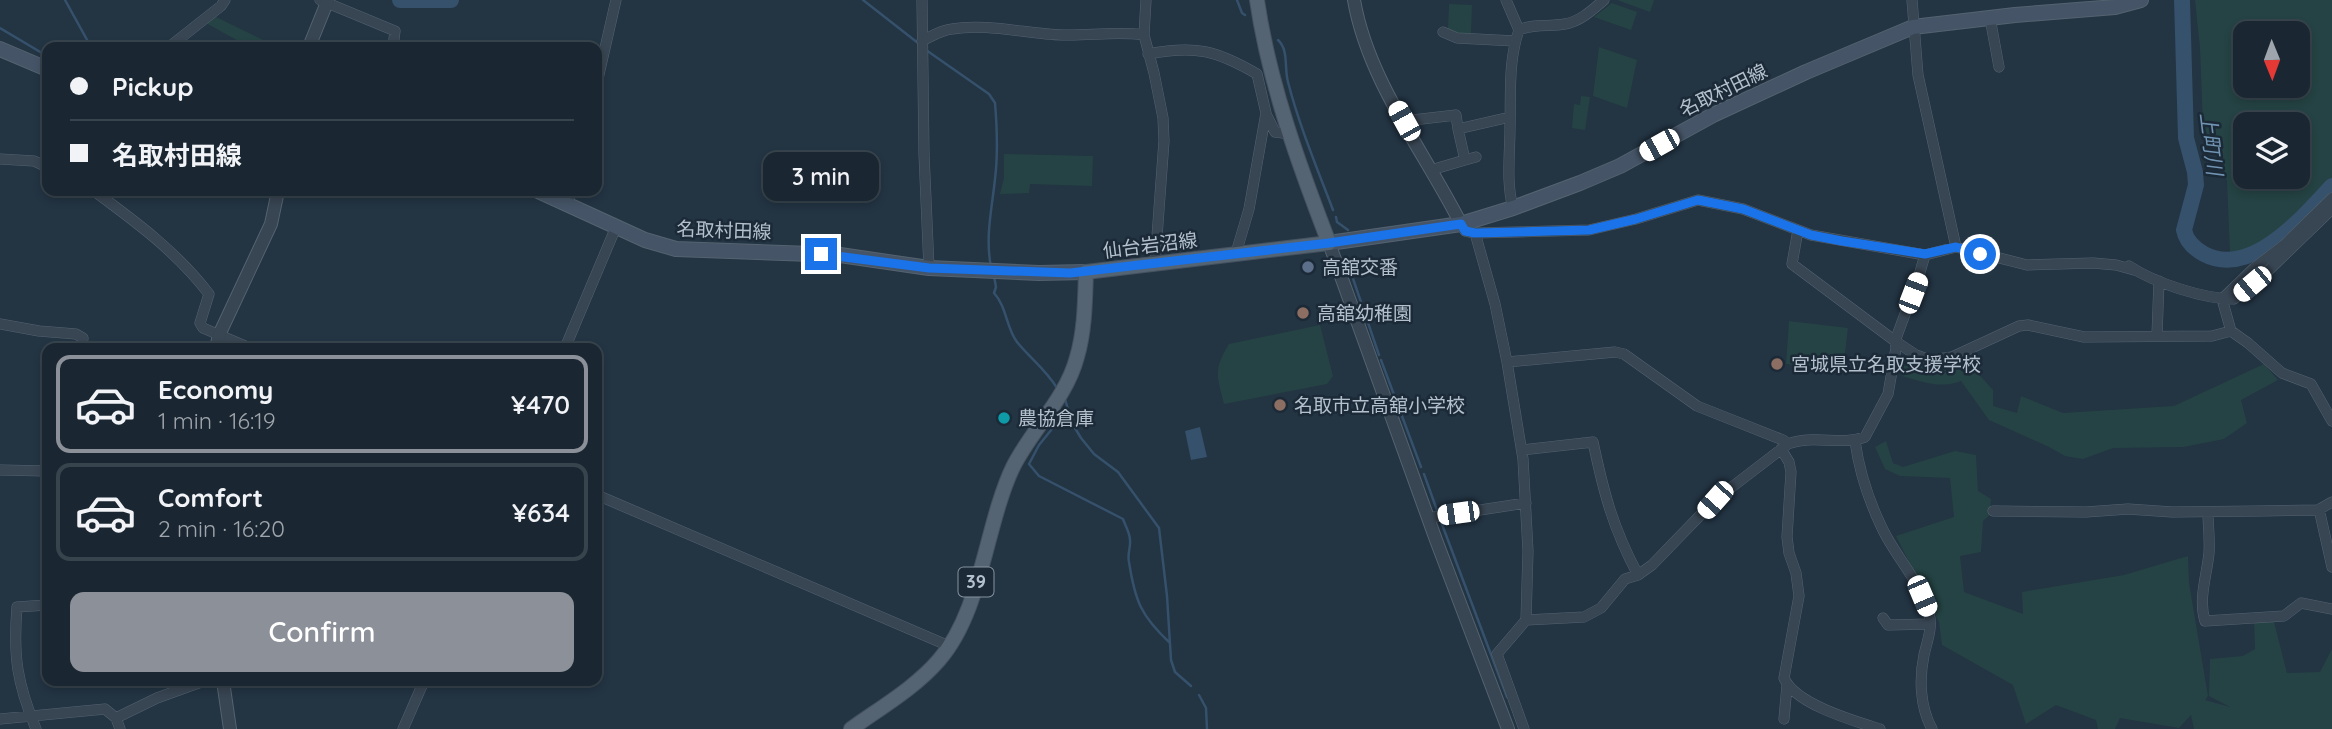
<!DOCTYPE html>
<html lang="en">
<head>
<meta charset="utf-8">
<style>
	body { margin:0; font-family:Quicksand,"Noto Sans JP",sans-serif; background:#232f3a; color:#f1f3f6; height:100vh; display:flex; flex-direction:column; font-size:26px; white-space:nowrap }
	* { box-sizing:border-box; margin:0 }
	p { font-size:23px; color:#9fa5ac }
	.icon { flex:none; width:38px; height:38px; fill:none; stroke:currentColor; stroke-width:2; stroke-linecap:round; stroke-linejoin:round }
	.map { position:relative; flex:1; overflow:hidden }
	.side { position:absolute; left:42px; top:343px; width:560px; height:343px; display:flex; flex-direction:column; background:#1a2732; border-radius:14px; box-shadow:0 4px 10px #0003,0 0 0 2px #38444d }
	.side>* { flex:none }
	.guide { position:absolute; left:42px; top:42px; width:560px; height:154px; border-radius:14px; box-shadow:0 4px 10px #0003,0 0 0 2px #38444d; display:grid; align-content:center; height:154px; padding:0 28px; background:#1a2732 }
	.needle { width:46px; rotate:179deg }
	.controls { position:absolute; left:2233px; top:21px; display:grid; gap:14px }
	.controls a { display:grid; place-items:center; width:77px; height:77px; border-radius:14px; background:#1a2732; box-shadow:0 4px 10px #0003,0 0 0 2px #38444d; font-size:35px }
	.end { position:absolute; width:32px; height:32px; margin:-16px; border:9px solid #1a73e8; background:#fff; box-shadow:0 0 0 4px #fff }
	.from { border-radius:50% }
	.bubble { position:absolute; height:49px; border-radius:14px; background:#1a2732; box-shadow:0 4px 10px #0003,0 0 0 2px #38444d; font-size:23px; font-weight:600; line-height:49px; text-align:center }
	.car { position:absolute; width:21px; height:42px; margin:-21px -10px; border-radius:9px; box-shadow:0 0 5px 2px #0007; background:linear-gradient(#fff 24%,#345 0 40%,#fff 0 76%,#345 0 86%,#fff 0) }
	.guide b { display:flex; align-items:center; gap:24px; height:66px; font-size:26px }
	.guide b+b { border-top:2px solid #38444d }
	.guide i { width:18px; height:18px; background:#f1f3f6 }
	ul { padding:12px 0 0; list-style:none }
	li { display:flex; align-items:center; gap:21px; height:98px; margin:0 14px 10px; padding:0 14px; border:4px solid #38444d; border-radius:14px }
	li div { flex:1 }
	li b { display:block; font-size:26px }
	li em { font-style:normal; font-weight:600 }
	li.selected { border-color:#8c9099 }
	li>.icon { width:63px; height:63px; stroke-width:1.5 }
	.cta { display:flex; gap:14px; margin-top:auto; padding:14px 28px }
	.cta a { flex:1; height:80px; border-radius:14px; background:#8c9099; color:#fff; font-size:28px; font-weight:600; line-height:80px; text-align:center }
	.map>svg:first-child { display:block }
</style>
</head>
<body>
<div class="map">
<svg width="2332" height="729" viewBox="0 0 2332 729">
	<rect width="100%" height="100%" fill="#233443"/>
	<path fill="#254344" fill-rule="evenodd" d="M 1617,0 L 1654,0 L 1650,12 Z
		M 2195,0 L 2332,0 L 2332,186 C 2306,207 2264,253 2230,253 L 2227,181 L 2217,149 L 2203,127 L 2200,48 ZM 2245,33 L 2298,33 L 2298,86 L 2245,86 ZM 2245,124 L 2298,124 L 2298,177 L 2245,177 Z
		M 1612,3 L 1637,12 L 1631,30 L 1594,17 Z
		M 1449,4 L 1472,5 L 1471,33 L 1461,34 L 1448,29 Z
		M 214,16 L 265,41 L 264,47 L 249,47 L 206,23 Z
		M 1599,47 L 1637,60 L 1627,108 L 1593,96 Z
		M 1581,96 L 1590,97 L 1585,130 L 1572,128 L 1574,104 L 1580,105 Z
		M 1004,154 L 1093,156 L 1092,186 L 1030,184 L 1029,193 L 1000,194 L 1004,178 Z
		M 1789,321 L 1848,328 L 1843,369 L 1786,364 Z
		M 1320,325 L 1333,376 L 1327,384 L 1224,404 C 1217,376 1213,370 1229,344 Z
		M 1905,356 C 1928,370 1939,368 1963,357 L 1993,390 L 1993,406 L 2017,413 L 2021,396 L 2063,413 L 2174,406 L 2264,364 L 2278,380 L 2241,400 L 2247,423 L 2224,439 L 2183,447 L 2113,448 L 2083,459 L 2065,456 L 2049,447 L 1989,420 L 1961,381 C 1940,389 1923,382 1902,376 Z
		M 1886,441 L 1893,463 L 1903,467 L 1955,451 L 1976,455 L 1978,491 L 1991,499 L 1990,515 L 1983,521 L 1981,552 L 1960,556 L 1964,592 L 2023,614 L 2022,592 L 2124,575 L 2188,556 L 2189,583 L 2208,696 L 2205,700 L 2230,707 L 2209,696 L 2210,659 L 2243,656 L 2255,649 L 2254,621 L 2273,618 L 2287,673 L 2320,672 L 2332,649 L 2332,729 L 2194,729 L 2191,715 L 2179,728 L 2120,718 L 2115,729 L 2098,729 L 2096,720 L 2056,705 L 2026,724 L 2013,685 L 1942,645 L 1939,622 L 1896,536 L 1954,517 L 1950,478 L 1900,476 L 1885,469 L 1875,447 Z"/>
	<path fill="#35516b" d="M 1200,427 L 1207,457 L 1191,460 L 1185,431 Z"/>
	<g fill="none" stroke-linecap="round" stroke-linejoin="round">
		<path stroke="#35516b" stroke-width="2.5" d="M 65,0 L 91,47
			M 863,0 L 918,43
			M 1237,0 L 1242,13 L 1245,15
			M 0,28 L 47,56
			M 1278,40 C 1289,50 1284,68 1288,82 C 1299,125 1317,168 1333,210
			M 926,50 L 989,94 L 995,103 C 997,127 998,155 995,179 C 992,208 985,237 991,267
			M 1336,217 L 1337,222 L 1348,230
			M 1346,258 L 1379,355
			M 994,276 L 996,287 L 994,293 C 1007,307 1006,328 1017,342 C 1030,358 1046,370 1057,388
			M 1381,360 L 1421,467
			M 1065,399 L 1072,423 L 1081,438 L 1094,454 L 1118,472 L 1159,528 L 1167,596 L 1171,660 L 1175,672 L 1191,686
			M 1060,407 L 1056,424 L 1039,445 L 1029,464 L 1039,476 L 1123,519 C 1125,525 1130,533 1130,540 C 1131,547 1127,554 1129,562 C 1135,601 1141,616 1170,643
			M 1424,474 L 1438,513
			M 1440,519 L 1507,697
			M 1199,695 L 1206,708 L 1207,729"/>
		<path stroke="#35516b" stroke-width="16" d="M 400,0 L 451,0
			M 2182,0 L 2186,138 L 2195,172 L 2196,185 L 2184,230 C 2186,241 2195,249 2204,254 C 2251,279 2304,216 2332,186"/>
		<g stroke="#556370" stroke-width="11">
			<path id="minor" d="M 320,0 L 395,31 L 393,47
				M 922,0 L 924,154 L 929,268
				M 1146,0 L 1144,35 L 1154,73 L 1163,118 L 1164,141 L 1155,264
				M 1506,0 L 1519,30 C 1508,61 1511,94 1510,127 C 1510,154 1506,182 1513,208
				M 1912,0 L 1918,75 L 1956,247
				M 1990,18 L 1999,67
				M 1519,30 C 1534,23 1549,27 1565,24 C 1581,21 1592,10 1604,0
				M 1443,32 L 1457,38 L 1515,41
				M 922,41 C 932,36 941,30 952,29 C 986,23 1028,34 1062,35 C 1089,36 1116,31 1144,35
				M 169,47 L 221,6 L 225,0
				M 1148,54 C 1195,45 1216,50 1257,74 L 1266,113 L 1249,209 L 1236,253
				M 597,83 L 616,0
				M 1266,114 L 1275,132 L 1291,134
				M 1404,121 L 1456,115 L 1458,129
				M 0,159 L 34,161 L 47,167
				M 1465,160 L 1476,157
				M 1431,170 L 1465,160 L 1458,129 L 1510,117
				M 94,191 C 136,222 177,252 209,294 L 200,323 L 203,328 L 250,348
				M 566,204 L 572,191
				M 1461,224 L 1465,231 L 1475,233 L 1589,230 L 1636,219 L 1698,200 L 1743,209 L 1811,235 L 1925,255 L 1956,247 L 2027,265 L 2093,263 L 2116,265 L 2134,270
				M 1798,230 L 1792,264 L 1895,341 L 1916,355 L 1930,360 L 1952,357 L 2019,326 L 2028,325 L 2084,337 L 2212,336 L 2231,331
				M 1475,233 L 1495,304 L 1507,362 L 1615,352 L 1624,354 L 1697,406 L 1783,440 L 1788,444 L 1715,500 L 1652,565 L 1638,575 L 1625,579 L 1601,608 L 1584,617 L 1526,620 L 1497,654 L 1524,729
				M 2129,266 C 2155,283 2203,299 2234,299 L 2270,269 L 2332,209
				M 2222,299 L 2231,331 L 2248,343 L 2282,373 L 2311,384 L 2332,421
				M 2222,299 L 2254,268 L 2284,245 L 2332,198
				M 0,324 L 39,331 L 76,334 L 83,338 L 82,348
				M 2157,335 L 2159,281
				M 565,348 L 616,227
				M 1507,362 L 1523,459 L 1528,551 L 1526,620
				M 1855,441 C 1859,470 1869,501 1882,528 C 1895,556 1922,584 1929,613 C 1933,628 1927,641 1924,655 C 1919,679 1920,707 1932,729
				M 1788,444 C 1813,434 1841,446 1865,437 L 1888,394 L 1896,348 L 1895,341 L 1918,279 L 1925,255
				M 1781,449 L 1789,462 L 1791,472 L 1787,537 L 1789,553 L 1796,573 L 1799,596 L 1784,678 C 1795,704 1854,721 1880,729
				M 1522,450 L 1593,442 C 1604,494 1613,528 1638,575
				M 0,470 L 47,471
				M 597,495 L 949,646
				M 2319,509 L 2332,567
				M 1993,511 L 2086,512 L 2128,509 L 2172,512 L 2259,511 L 2318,510 L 2332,502
				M 2208,512 C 2208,525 2210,539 2209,553 C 2207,575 2198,599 2205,621 L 2284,616 L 2301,603 L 2332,609
				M 1428,518 L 1526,503
				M 1883,618 L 1888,625 L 1930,624
				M 116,718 L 157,698 L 204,681
				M 0,719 L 105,709 L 116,718 L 120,729
				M 1784,719 L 1787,685
				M 36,729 C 17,683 13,656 17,607 L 47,605
				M 403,729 L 424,681"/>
		</g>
		<g stroke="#556370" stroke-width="14">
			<path id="tertiary" d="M 1354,0 C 1368,81 1424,151 1461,224
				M 309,47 L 328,0
				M 1329,243 L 1436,540 L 1508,729
				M 216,348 L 219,335 L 271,224 L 278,191
				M 223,681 L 230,729"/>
		</g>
		<g stroke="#556370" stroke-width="16">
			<path id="secondary" d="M 0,49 L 47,69
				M 538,191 L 645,240 L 676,249 L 840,255 L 929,268 L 1039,273 L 1086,272
				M 1329,243 L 1461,224 L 1513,208 L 1580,183 L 1620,166 L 1713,115 L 1806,72 L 1913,27 L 2015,15 L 2115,7 L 2141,0"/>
		</g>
		<g stroke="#44515f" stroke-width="16">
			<path id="primary" d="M 851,729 C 880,708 915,688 939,660 C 982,611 985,526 1013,467 C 1032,429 1066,399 1077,357 C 1085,330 1085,300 1086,272 L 1329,243 C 1299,165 1269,83 1257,0"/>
		</g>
		<use href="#minor" stroke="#384552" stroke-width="10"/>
		<use href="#tertiary" stroke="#384552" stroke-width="12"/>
		<use href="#secondary" stroke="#455466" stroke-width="14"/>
		<use href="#primary" stroke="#556472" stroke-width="14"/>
	</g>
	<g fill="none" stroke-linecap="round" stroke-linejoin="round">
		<path stroke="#1a73e8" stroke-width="9" d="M 821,254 L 929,268 L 1070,273 L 1329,243 L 1461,224 L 1465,231 L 1475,233 L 1589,230 L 1636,219 L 1698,200 L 1743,209 L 1811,235 L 1842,241 L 1925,254 L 1956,247 L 1980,254"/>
	</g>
	<circle fill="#5c6f8a" stroke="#1c2a38" stroke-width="2.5" cx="1308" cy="267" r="7"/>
	<g fill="#8d6e63" stroke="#1c2a38" stroke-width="2.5">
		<circle cx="1303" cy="313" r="7"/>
		<circle cx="1777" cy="364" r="7"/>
		<circle cx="1280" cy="405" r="7"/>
	</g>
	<circle fill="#0f9aa8" stroke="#1c2a38" stroke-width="2.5" cx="1004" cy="418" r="7"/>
	<g text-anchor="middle" stroke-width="5" stroke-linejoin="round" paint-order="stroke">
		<rect fill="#1c2a38" stroke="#8693a0" stroke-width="2" x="958.5" y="567.5" width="35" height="29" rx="5"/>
		<g font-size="18" font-weight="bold" fill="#b4c0cd">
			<text x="976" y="588">39</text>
		</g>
		<g font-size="19" fill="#b4c0cd" stroke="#1c2a38">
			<text transform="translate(1723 90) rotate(-26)" y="7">名取村田線</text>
			<text transform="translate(724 230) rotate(2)" y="7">名取村田線</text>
			<text transform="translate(1150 245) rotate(-7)" y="7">仙台岩沼線</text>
		</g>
		<g font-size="19" fill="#b4c0cd" stroke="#1c2a38" text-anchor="start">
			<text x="1322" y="274">高舘交番</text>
			<text x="1317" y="320">高舘幼稚園</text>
			<text x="1791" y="371">宮城県立名取支援学校</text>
			<text x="1294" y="412">名取市立高舘小学校</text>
			<text x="1018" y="425">農協倉庫</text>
		</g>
		<g font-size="21" font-style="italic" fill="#7194b3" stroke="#1c2a38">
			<text transform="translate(2211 144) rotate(83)" y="7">上町川</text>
		</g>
	</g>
</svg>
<div class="controls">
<a><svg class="needle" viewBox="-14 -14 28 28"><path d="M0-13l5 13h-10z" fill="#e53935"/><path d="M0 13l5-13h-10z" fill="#9fa5ac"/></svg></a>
<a><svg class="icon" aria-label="layers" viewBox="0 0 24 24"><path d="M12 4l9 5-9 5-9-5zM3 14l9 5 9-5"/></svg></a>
</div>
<i class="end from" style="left:1980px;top:254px"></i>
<i class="end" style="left:821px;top:254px"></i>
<div class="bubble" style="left:763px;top:152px;width:116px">3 min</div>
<i class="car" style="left:1404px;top:121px;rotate:331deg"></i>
<i class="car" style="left:1659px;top:145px;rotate:241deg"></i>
<i class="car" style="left:2252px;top:284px;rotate:230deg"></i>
<i class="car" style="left:1913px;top:293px;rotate:21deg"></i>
<i class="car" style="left:1715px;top:500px;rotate:222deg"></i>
<i class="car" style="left:1458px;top:513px;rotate:262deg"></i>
<i class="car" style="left:1922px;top:596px;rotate:157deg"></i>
<div class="guide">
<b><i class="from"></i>Pickup</b>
<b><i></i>名取村田線</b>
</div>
<section class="side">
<ul>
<li class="selected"><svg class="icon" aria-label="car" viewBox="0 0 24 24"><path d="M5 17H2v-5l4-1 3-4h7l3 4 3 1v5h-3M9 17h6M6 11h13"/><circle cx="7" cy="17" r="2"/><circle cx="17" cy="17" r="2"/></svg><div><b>Economy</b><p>1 min · 16:19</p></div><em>¥470</em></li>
<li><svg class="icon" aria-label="car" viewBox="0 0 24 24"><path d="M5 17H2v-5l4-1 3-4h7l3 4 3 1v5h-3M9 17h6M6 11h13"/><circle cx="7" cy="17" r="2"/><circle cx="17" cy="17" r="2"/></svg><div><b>Comfort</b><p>2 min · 16:20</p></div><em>¥634</em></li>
</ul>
<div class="cta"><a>Confirm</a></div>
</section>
</div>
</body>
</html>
